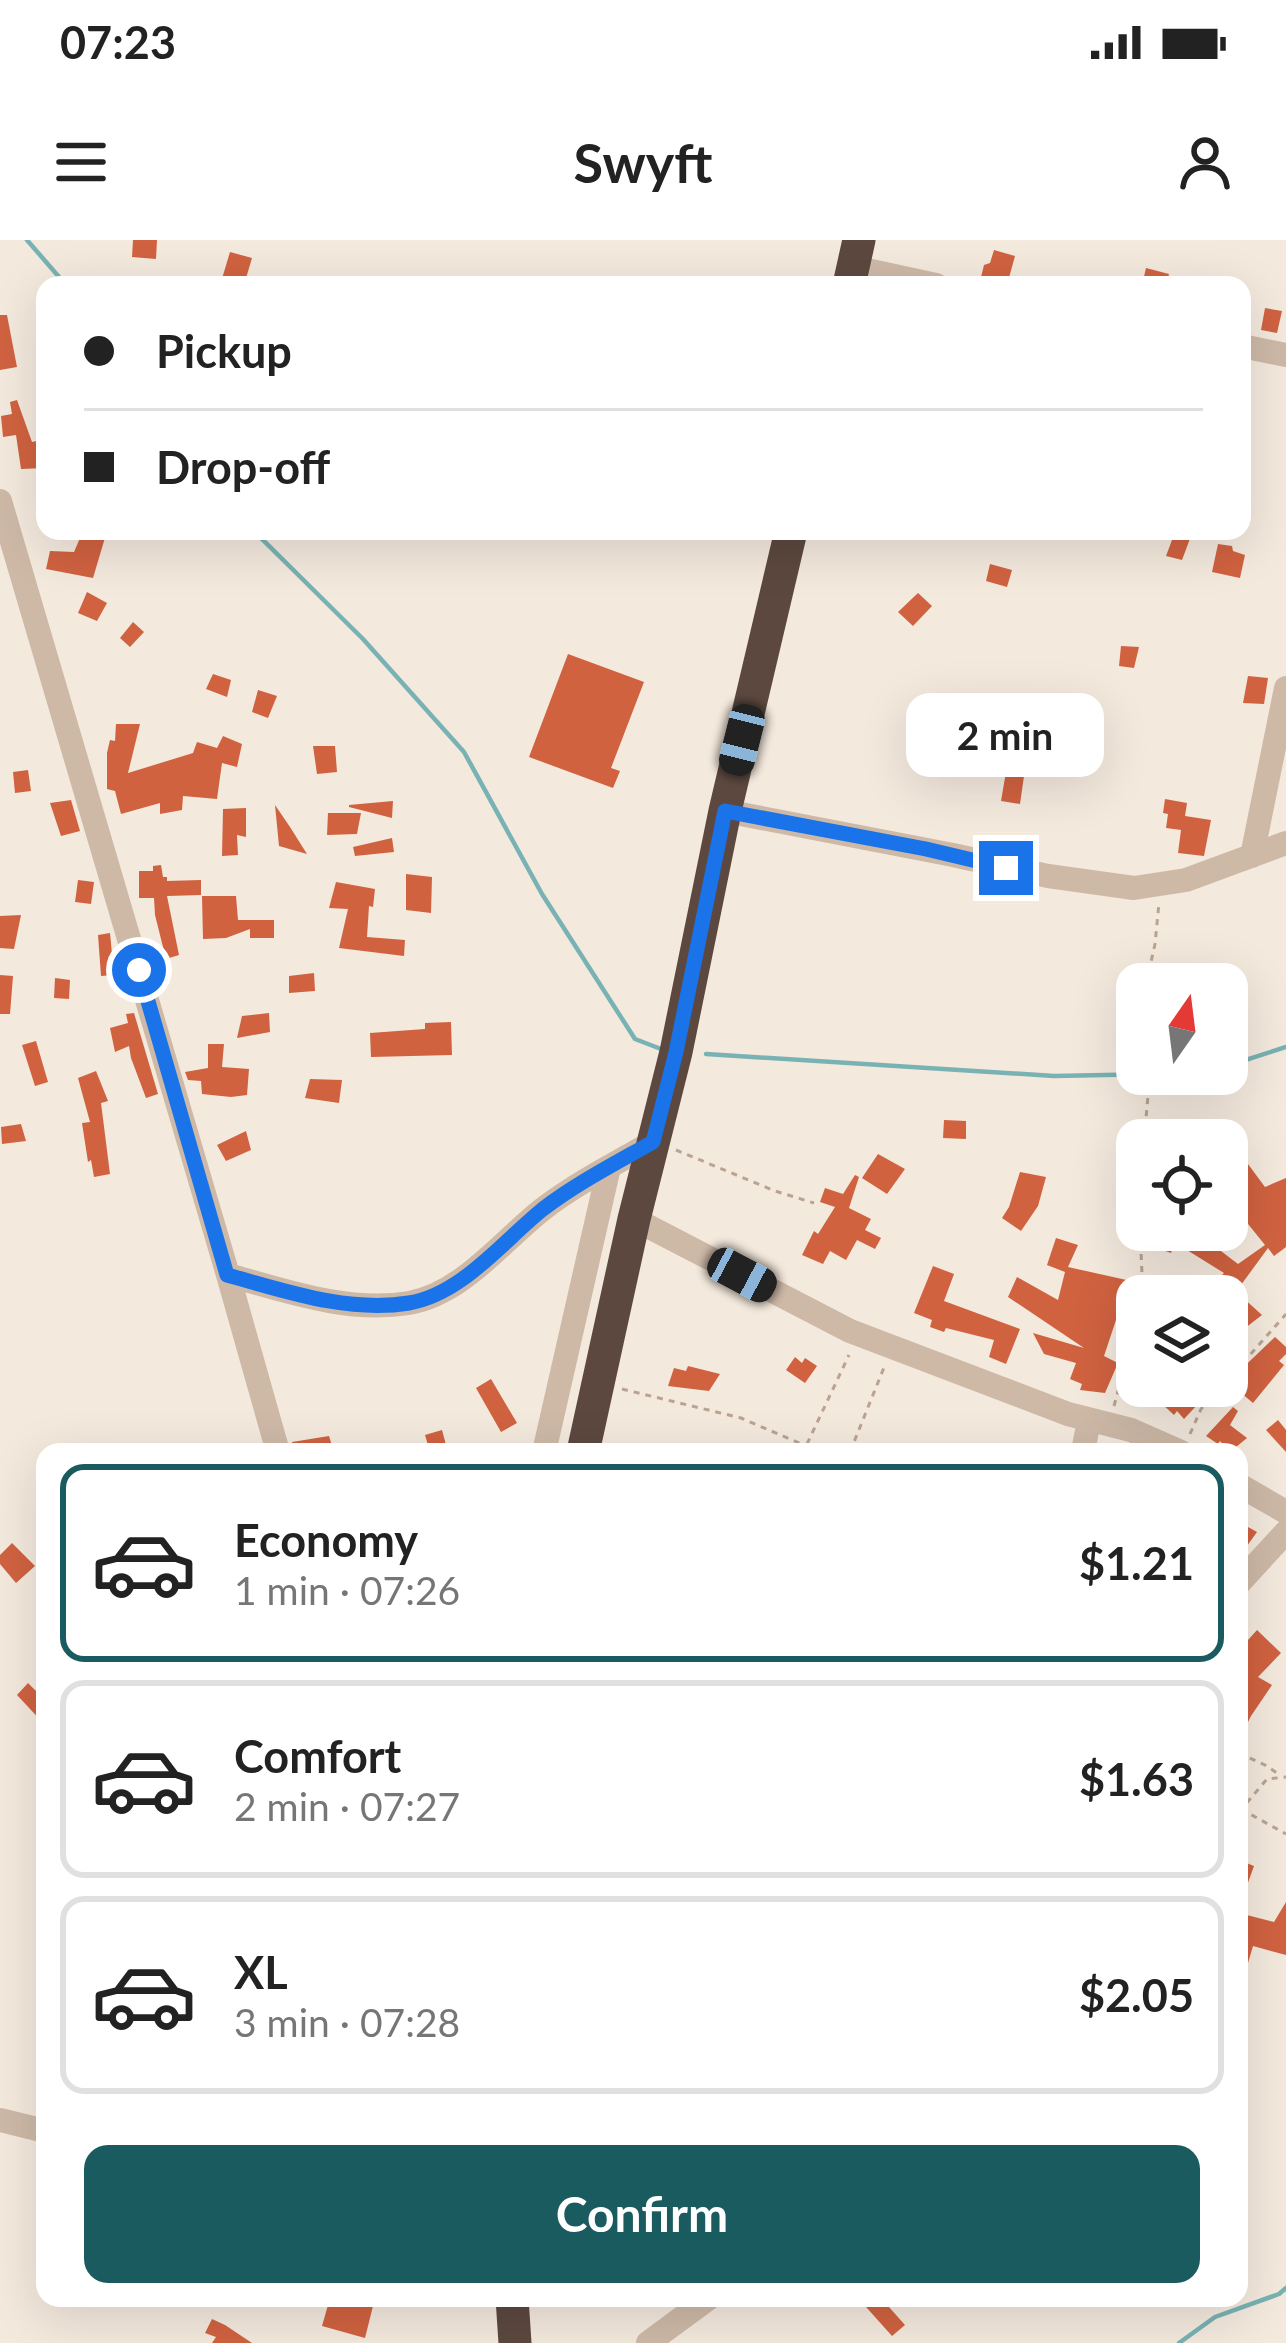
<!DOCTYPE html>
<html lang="en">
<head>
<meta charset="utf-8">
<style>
	body { margin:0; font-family:Lato,sans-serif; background:#f6f6f6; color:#222; height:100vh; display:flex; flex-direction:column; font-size:45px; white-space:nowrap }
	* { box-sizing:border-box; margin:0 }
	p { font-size:39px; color:#767676 }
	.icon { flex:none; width:66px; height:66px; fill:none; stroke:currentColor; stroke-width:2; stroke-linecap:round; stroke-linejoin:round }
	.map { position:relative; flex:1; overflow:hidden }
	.details { position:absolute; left:36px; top:1203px; width:1212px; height:864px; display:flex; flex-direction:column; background:#fff; border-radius:24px; box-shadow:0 12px 48px #0002 }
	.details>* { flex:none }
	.hud { position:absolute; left:36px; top:36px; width:1215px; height:264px; border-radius:24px; box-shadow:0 12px 48px #0002; display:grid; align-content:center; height:264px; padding:0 48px; background:#fff }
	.needle { width:78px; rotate:14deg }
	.tools { position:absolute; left:1116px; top:723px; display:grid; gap:24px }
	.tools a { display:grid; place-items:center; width:132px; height:132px; border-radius:24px; background:#fff; box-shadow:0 12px 48px #0002; font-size:60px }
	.end { position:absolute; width:54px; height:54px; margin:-27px; border:15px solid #1a73e8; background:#fff; box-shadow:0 0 0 6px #fff }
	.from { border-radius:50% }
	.bubble { position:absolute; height:84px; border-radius:24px; background:#fff; box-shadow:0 12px 48px #0002; font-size:39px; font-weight:700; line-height:84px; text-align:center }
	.car { position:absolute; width:36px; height:72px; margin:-36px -18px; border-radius:15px; box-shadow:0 0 9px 3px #0007; background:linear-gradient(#222 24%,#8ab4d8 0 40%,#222 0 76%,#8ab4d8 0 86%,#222 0) }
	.hud b { display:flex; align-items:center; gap:42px; height:114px; font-size:45px }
	.hud b+b { border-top:3px solid #e0e0e0 }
	.hud i { width:30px; height:30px; background:#222 }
	ul { padding:21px 0 0; list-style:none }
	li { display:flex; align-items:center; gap:36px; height:198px; margin:0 24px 18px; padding:0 24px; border:6px solid #e0e0e0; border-radius:24px }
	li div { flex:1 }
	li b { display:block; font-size:45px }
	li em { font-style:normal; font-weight:700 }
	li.selected { border-color:#1a5b5f }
	li>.icon { width:108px; height:108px; stroke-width:1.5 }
	.button { display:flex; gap:24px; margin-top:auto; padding:24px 48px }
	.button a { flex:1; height:138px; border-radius:24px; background:#1a5b5f; color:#fff; font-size:48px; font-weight:700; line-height:138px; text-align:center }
	.status { display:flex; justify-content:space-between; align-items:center; height:84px; padding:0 60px; background:#fff; direction:ltr }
	.status svg { height:33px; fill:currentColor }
	header { display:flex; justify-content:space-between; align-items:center; height:156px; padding:0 48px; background:#fff; font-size:54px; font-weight:700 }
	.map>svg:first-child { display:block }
</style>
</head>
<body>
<div class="status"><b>07:23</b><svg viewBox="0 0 49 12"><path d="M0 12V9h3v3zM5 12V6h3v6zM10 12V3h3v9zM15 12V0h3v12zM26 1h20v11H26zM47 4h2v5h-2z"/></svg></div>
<header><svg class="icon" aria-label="menu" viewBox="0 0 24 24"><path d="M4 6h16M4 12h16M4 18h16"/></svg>Swyft<svg class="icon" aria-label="person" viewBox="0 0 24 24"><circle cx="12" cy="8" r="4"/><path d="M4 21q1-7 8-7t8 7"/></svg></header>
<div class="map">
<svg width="1286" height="2103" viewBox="0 0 1286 2103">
	<rect width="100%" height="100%" fill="#f4e9dd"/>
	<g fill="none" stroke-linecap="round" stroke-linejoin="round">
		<path stroke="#79b2b4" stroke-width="4.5" d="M 27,0 L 66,45
			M 254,291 L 363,399 L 464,512 L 542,654 L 635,799 L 661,809
			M 706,814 L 1054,836 L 1157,834
			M 1227,826 L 1286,807
			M 1179,2103 L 1215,2077 L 1279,2054 L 1286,2048"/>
	</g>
	<path fill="#d06240" d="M 133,0 L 157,0 L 156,19 L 132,17 Z
		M 994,10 L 1015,16 L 1007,45 L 981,37 L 984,25 L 990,23 Z
		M 230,12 L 252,18 L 244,45 L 221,42 Z
		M 1146,28 L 1169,34 L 1166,45 L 1142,45 Z
		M 1265,68 L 1282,71 L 1277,93 L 1261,90 Z
		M 0,75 L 7,75 L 17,127 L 0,130 Z
		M 17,160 L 32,202 L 45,199 L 45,228 L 21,229 L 16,195 L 3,197 L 1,176 L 12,174 L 10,162 Z
		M 83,291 L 107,291 L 93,338 L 46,329 L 50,311 L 74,312 Z
		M 1175,292 L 1191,296 L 1182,320 L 1166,316 Z
		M 1218,304 L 1232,306 L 1233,311 L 1245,315 L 1240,338 L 1212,332 Z
		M 990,324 L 1012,330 L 1007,347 L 986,341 Z
		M 87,352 L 107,363 L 97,381 L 78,373 Z
		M 918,353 L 932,366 L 913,386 L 898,372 Z
		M 133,382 L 144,392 L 130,407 L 120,398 Z
		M 1121,406 L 1139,407 L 1134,428 L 1119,426 Z
		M 568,414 L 644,442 L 611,528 L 620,531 L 613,548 L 529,517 Z
		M 213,434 L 231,440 L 227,457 L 206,449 Z
		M 1248,436 L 1268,438 L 1264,464 L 1243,463 Z
		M 258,450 L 277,456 L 268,478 L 252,472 Z
		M 116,484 L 140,484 L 128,533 L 193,513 L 197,502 L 217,508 L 223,496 L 242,504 L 237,527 L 222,523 L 217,559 L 183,556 L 182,570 L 160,574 L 160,563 L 121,574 L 115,551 L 107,549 L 107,513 L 110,500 L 115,501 Z
		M 313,506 L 335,506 L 337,532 L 317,534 Z
		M 1007,526 L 1025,529 L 1020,564 L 1001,561 Z
		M 28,530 L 31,551 L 15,553 L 13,532 Z
		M 1165,559 L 1187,563 L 1185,576 L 1211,580 L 1204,616 L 1178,613 L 1181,590 L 1166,588 L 1168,574 L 1163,573 Z
		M 71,560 L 80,591 L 61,596 L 50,563 Z
		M 393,561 L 392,578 L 349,567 L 349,565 Z
		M 275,565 L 290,587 L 307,614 L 279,606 Z
		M 246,568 L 246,597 L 237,595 L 238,615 L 222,616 L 223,569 Z
		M 328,573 L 361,573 L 357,594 L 327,595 Z
		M 392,598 L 394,612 L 355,616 L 353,607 Z
		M 161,625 L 163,637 L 167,637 L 167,641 L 201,640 L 201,655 L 167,656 L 179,715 L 166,719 L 155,675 L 154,658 L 139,658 L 139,631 L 153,631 L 153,626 Z
		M 406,634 L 432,637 L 431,673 L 406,670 Z
		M 78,640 L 94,642 L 91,664 L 75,662 Z
		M 336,642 L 375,649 L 373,667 L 369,666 L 367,697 L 405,700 L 404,716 L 339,708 L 348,669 L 329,668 Z
		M 202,656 L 236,656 L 238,680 L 274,680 L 274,698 L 250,698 L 250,689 L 226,698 L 203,699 Z
		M 21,675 L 14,709 L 0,708 L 0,676 Z
		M 110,693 L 114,735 L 101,736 L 98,695 Z
		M 314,733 L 315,751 L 289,753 L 289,736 Z
		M 0,735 L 13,736 L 10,774 L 0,774 Z
		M 55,738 L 70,740 L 69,759 L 54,758 Z
		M 134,773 L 158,854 L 146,858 L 131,818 L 129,806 L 115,812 L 110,788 L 128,783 L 126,774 Z
		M 269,773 L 270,792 L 237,798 L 242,776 Z
		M 451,782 L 452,815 L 371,817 L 370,793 L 425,789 L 425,783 Z
		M 36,801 L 48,842 L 35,846 L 22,805 Z
		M 208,804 L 224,804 L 222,827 L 249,829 L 247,855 L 231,857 L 202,854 L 201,841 L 188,840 L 185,832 L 208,828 Z
		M 96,831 L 108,861 L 101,863 L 110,934 L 94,937 L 91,920 L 88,922 L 82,883 L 90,882 L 78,838 Z
		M 310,839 L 342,840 L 339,863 L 305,858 Z
		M 944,880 L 966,881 L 966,899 L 943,898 Z
		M 21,884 L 26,901 L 2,904 L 1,887 Z
		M 246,891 L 251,910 L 226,921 L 217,905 Z
		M 878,914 L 905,929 L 887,954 L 862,938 Z
		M 1245,920 L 1265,947 L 1286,938 L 1286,1007 L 1274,1016 L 1268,1008 L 1238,1049 L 1243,1054 L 1241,1056 L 1262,1075 L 1227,1102 L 1227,1056 L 1223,1056 L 1212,1046 L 1224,1033 L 1174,1002 L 1171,1013 L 1149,1005 L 1154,990 L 1207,990 L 1226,1000 L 1217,1008 L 1238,1024 L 1265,1005 L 1227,958 L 1227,933 Z
		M 1020,932 L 1046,937 L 1038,966 L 1021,991 L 1002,978 L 1009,967 Z
		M 855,935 L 859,937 L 849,968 L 871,979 L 865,990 L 881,998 L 875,1009 L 857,1000 L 846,1020 L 830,1011 L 823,1024 L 802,1015 L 814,991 L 818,994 L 835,967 L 820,962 L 825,948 L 843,954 Z
		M 1056,998 L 1078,1005 L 1068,1027 L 1131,1041 L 1126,1073 L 1119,1071 L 1104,1116 L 1118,1123 L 1105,1153 L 1080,1150 L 1082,1144 L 1070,1139 L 1076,1123 L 1044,1114 L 1033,1093 L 1084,1108 L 1008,1057 L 1017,1037 L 1058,1060 L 1065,1032 L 1047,1025 Z
		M 933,1026 L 954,1034 L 944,1061 L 1020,1089 L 1006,1124 L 989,1117 L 994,1100 L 946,1088 L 944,1092 L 930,1087 L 932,1080 L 914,1073 Z
		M 1275,1097 L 1286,1107 L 1286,1114 L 1279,1121 L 1284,1125 L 1253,1163 L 1228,1142 Z
		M 795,1117 L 802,1123 L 805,1118 L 817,1126 L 805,1143 L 786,1130 Z
		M 688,1126 L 720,1134 L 709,1151 L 668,1146 L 674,1128 L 686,1131 Z
		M 491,1139 L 517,1183 L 501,1192 L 476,1148 Z
		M 1175,1146 L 1202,1146 L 1193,1157 L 1199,1163 L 1184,1179 L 1177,1171 L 1174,1175 L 1161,1163 Z
		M 1233,1167 L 1238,1171 L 1230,1185 L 1247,1198 L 1230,1212 L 1220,1201 L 1218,1204 L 1206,1196 Z
		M 1278,1180 L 1286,1190 L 1286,1212 L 1266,1190 Z
		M 442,1190 L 448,1212 L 430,1212 L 425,1195 Z
		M 329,1196 L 334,1212 L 294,1212 L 292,1202 Z
		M 1239,1282 L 1257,1292 L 1239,1317 Z
		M 12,1303 L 35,1326 L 16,1343 L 0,1324 L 0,1315 Z
		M 1257,1390 L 1281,1413 L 1258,1437 L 1272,1445 L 1251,1476 L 1239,1500 L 1239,1410 Z
		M 28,1443 L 37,1452 L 45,1445 L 45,1485 L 17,1455 Z
		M 1239,1620 L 1254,1626 L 1241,1662 L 1239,1662 Z
		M 1286,1662 L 1286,1715 L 1253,1706 L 1243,1740 L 1239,1739 L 1239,1673 L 1274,1682 Z
		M 330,2058 L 343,2058 L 373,2066 L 365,2098 L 322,2086 Z
		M 858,2058 L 881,2058 L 905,2085 L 892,2096 Z
		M 212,2079 L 225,2085 L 252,2103 L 212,2103 L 216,2097 L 205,2093 Z"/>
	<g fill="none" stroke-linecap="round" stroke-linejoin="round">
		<path stroke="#baa391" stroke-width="3" stroke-dasharray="6 6" stroke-linecap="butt" d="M 1146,744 L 1155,704 L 1159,663
			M 1144,900 L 1150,834
			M 676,910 L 775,951 L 814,963
			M 1140,990 L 1143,1056
			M 1227,1141 L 1286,1074
			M 622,1149 L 741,1178 L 820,1212
			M 1114,1166 L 1127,1118 L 1125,1104 L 1137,1079
			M 1190,1194 L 1201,1169 L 1222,1146
			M 807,1204 L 849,1115
			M 850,1212 L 885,1125
			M 1239,1513 L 1265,1525 L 1280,1535
			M 1241,1569 L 1286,1594
			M 1239,1572 L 1267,1539 L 1286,1537"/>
		<path stroke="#ceb9a7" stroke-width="24" d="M 853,27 L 936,45
			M 1242,106 L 1286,115
			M 0,261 L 228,1035 C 286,1051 347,1073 409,1063 C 462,1054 502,1001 543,969 C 577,943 616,923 653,902
			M 725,571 L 953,615 L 1048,636 L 1134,648 L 1186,640 L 1286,603
			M 1252,616 L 1286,448
			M 634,979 L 850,1091 L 1068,1174 L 1131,1190 L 1181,1212
			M 228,1035 L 278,1212
			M 544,1212 L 609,927
			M 1083,1212 L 1089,1180
			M 1239,1245 L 1286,1272
			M 1239,1343 L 1286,1292
			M 0,1880 L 45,1891
			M 648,2103 L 709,2058"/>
		<path stroke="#5c483f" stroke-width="33" d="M 849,45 L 859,0
			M 583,1212 L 634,979 L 676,812 L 725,571 L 791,291
			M 512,2058 L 515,2103"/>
	</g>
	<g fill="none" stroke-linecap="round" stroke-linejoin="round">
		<path stroke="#1a73e8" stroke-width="15" d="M 139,730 L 227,1035 C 285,1051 348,1073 409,1063 C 462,1054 502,1002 543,969 C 577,943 616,923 653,902 L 676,812 L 725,571 L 926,609 L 1006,628"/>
	</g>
</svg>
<div class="tools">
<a><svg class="needle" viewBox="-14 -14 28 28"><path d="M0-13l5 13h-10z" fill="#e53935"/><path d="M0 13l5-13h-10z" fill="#767676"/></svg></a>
<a><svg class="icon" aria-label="locate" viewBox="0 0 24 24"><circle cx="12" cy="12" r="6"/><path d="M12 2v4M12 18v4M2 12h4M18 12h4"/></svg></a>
<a><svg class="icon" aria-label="layers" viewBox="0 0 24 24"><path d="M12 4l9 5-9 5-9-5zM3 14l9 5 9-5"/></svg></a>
</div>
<i class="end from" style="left:139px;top:730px"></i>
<i class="end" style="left:1006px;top:628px"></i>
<div class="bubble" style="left:906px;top:453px;width:198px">2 min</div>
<i class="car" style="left:742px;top:500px;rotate:194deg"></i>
<i class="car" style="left:742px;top:1035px;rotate:118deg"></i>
<div class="hud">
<b><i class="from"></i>Pickup</b>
<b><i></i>Drop-off</b>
</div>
<section class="details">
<ul>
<li class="selected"><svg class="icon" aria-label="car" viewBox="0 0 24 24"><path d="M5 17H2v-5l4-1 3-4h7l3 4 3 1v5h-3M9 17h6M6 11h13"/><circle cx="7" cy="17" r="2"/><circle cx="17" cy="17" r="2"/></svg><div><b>Economy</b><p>1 min · 07:26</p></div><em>$1.21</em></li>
<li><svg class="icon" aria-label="car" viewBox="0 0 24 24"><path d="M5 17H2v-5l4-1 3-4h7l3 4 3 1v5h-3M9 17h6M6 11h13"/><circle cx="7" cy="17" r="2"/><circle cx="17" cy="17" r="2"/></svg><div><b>Comfort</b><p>2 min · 07:27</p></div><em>$1.63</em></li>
<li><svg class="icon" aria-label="car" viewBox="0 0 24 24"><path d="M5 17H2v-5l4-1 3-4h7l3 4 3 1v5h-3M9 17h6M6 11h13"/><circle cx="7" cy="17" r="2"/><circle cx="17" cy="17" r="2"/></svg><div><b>XL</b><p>3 min · 07:28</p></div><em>$2.05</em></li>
</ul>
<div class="button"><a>Confirm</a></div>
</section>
</div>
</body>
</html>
